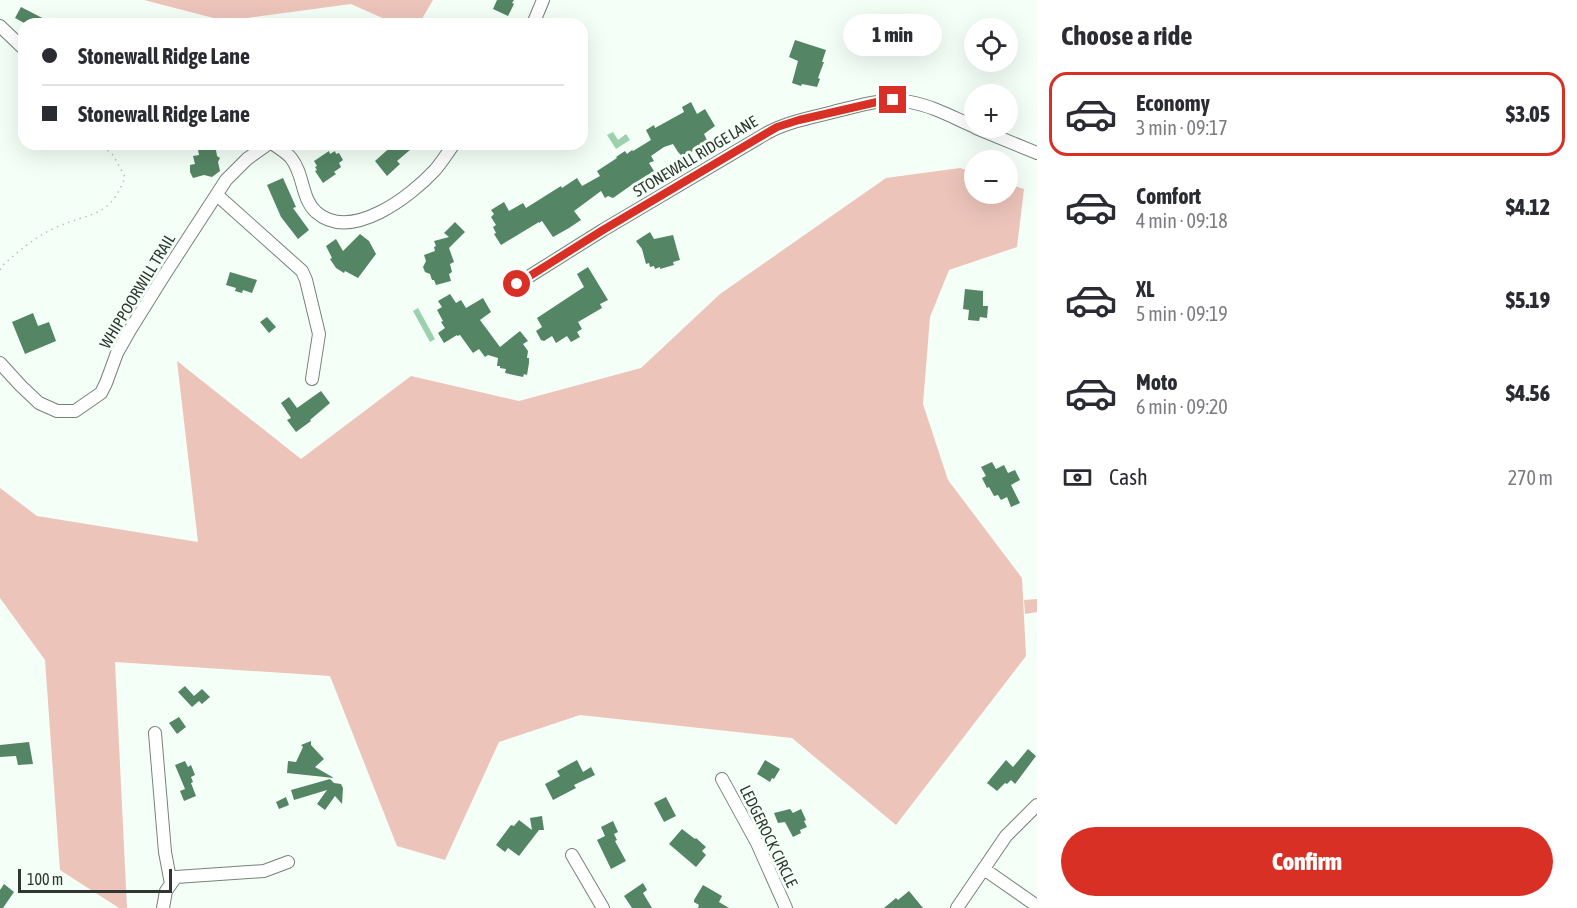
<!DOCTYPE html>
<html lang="en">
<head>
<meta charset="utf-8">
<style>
	body { margin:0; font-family:"Asap Condensed",sans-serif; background:#f7f7f7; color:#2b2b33; height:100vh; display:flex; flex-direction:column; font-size:22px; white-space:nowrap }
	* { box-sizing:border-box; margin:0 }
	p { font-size:20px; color:#7c7c81 }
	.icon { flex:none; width:33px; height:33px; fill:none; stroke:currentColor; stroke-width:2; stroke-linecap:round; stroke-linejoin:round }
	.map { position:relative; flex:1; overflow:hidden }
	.panel { display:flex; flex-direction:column; background:#fff; width:540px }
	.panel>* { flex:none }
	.top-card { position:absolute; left:18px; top:18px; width:570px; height:132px; border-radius:18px; box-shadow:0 6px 24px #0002; display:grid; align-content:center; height:132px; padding:0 24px; background:#fff }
	.tools { position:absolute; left:964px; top:18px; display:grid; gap:12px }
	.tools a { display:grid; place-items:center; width:54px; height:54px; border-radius:50%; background:#fff; box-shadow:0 6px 24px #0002; font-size:30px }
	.scale { position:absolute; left:18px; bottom:15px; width:154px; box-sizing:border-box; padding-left:6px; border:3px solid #313632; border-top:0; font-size:16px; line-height:21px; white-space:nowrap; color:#313632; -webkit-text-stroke:4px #f4fff7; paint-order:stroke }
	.end { position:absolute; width:27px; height:27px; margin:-14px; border:8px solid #d93025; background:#fff; box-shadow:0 0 0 3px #fff }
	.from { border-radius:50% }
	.bubble { position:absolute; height:42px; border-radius:21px; background:#fff; box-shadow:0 6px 24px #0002; font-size:20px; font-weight:800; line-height:42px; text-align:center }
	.top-card b { display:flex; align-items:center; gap:21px; height:57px; font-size:22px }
	.top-card b+b { border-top:2px solid #e1e1e2 }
	.top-card i { width:15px; height:15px; background:#2b2b33 }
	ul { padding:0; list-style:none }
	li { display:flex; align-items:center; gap:18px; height:84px; margin:0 12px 9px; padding:0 12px; border:3px solid transparent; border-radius:18px }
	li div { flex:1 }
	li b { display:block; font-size:22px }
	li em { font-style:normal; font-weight:800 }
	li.current { border-color:#d93025 }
	li>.icon { width:54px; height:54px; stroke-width:1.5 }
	h2 { padding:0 24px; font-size:27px; line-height:72px }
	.pay { display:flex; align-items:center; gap:15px; height:66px; padding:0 24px; font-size:22px }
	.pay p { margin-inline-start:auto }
	.action { display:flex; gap:12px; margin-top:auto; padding:12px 24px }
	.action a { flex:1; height:69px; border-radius:36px; background:#d93025; color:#fff; font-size:24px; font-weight:800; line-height:69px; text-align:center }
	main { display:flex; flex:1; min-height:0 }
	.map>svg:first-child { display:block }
</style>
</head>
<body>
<main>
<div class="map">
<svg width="1037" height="908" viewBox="0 0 1037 908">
	<rect width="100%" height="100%" fill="#f4fff7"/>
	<path fill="#edc4ba" d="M 144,0 L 433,0 L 419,24 L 396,24 L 351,4 L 225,21 Z
		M 960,168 L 975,173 L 975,194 L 1008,194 L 1008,184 L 1024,189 L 1017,247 L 949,270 L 930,317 L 923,404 L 948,480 L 1022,578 L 1026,656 L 896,825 L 792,738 L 580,715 L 499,742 L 445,860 L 397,846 L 330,676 L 115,662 L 127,908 L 119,908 L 60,870 L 45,660 L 0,598 L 0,488 L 37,516 L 198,542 L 177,361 L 301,459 L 411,376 L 519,401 L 641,368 L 720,294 L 886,178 Z
		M 1037,599 L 1037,612 L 1025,614 L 1024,600 Z"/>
	<path fill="#9dd1ad" d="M 613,132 L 618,140 L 626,134 L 630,140 L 616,149 L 607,135 Z
		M 418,308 L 435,339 L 430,342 L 413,311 Z"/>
	<path fill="#548564" d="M 497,0 L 514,0 L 512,3 L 514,4 L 508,16 L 493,9 Z
		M 21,7 L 54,24 L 26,24 L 15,18 Z
		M 795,40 L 826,50 L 822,62 L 824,62 L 818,78 L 820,79 L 817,87 L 802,84 L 801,86 L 792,83 L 798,61 L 789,57 Z
		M 691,102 L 697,114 L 705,109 L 715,126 L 704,134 L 708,142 L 691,152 L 693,154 L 685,159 L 678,152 L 673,144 L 664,147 L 651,156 L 654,161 L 649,163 L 654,171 L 641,179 L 642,182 L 635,186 L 633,184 L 613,198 L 608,196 L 605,198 L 601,191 L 574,211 L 581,220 L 569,228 L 553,237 L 542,221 L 539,223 L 539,222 L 501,245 L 494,234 L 496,233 L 493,227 L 496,225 L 491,217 L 494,214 L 491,210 L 504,202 L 509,211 L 523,203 L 526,208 L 561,186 L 562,188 L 577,178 L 582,186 L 600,176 L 597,171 L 617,158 L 616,157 L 625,151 L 627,154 L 632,150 L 633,151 L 651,140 L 646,130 L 654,125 L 655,128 L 684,112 L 682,107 Z
		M 197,144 L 215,144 L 217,156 L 220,158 L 218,162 L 220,171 L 212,177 L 204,175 L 193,178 L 190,172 L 190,165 L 195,164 L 193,156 L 199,155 Z
		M 394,144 L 417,144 L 397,161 L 400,164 L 387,176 L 375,161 Z
		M 329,151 L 330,154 L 335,151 L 336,154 L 339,153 L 343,160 L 339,163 L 341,167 L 334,172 L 336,174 L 323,183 L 315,171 L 317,170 L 315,167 L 317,166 L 314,161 Z
		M 283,178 L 296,207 L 293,208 L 309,230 L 298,239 L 281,217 L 267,185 Z
		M 455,222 L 465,232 L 449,248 L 454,262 L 450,264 L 452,272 L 449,274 L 451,281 L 436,285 L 434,280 L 432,280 L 430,274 L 425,272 L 423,267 L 426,261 L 424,255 L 435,251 L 434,247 L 436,246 L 434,241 L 449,237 L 444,233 Z
		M 650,232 L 654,239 L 673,235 L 680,260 L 673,262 L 674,265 L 660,269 L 660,267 L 655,269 L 654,266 L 650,267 L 649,263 L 646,264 L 642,249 L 636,241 Z
		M 360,234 L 369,241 L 376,254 L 358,278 L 345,271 L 344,273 L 336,268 L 330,259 L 332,258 L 326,246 L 336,239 L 343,251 Z
		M 588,267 L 608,300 L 600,304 L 602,308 L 578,322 L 582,329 L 577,332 L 580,337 L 571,342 L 567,336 L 556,343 L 552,336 L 544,341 L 541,340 L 536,331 L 542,327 L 537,318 L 584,287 L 577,274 Z
		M 230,272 L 257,280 L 252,293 L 243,290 L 242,293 L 235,291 L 236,288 L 226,285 Z
		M 965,289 L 983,291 L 983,306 L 988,306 L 987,318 L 980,317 L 979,321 L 968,320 L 969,310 L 963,309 Z
		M 450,294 L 456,303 L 461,300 L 466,308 L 483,298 L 491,312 L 480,320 L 500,347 L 520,331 L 528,341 L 523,344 L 528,351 L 527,358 L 529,358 L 529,363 L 527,375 L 524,374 L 523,377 L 505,373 L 506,369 L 500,368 L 500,366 L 497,366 L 498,358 L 488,355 L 485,357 L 479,349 L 473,353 L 460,335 L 457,336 L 457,335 L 444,343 L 438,333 L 445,328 L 441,322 L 443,321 L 437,310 L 442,307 L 438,301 Z
		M 33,313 L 38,326 L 49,322 L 56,341 L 25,354 L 12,322 Z
		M 267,317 L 276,327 L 269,333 L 260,322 Z
		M 321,391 L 330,403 L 310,420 L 311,421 L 296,432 L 287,420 L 291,418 L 281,403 L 289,397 L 297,408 Z
		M 992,462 L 996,469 L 1004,465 L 1008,473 L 1015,470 L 1020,480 L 1011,485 L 1020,503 L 1011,507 L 1007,497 L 1001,500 L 998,495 L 994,496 L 989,487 L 987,488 L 982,478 L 986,476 L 981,467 Z
		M 185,686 L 194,696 L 202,689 L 210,697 L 202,704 L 199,701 L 192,707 L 178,692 Z
		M 179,717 L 186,727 L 177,734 L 169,723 Z
		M 311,741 L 311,745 L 324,759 L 315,767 L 334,778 L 287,773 L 288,761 L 296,762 L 303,747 L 301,745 Z
		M 29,742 L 33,764 L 18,765 L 16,756 L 0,757 L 0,745 Z
		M 1028,749 L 1036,756 L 1015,784 L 1011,780 L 1007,784 L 1005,783 L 997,791 L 987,783 L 1006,760 L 1013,767 Z
		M 577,760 L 583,772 L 591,767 L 595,775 L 574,785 L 576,788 L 553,800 L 545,784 L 560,776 L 557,771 Z
		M 765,760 L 780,769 L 774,779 L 772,778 L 770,782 L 757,774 Z
		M 185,761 L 188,767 L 191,765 L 195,775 L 191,777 L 193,782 L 191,783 L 196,796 L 184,801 L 180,791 L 185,789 L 175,765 Z
		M 330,779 L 334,783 L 341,784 L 343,788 L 342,804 L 335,796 L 325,810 L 317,804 L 327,790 L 294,800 L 291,790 Z
		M 286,797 L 289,805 L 279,809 L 276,802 Z
		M 666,797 L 676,816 L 664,822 L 654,803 Z
		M 790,809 L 793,813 L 801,809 L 806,820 L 804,821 L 807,827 L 800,830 L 801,833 L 793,837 L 785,822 L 778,823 L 774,813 Z
		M 542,816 L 544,830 L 539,830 L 519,856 L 508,848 L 505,852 L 496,845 L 511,825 L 514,826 L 519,820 L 532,830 L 530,818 Z
		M 613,821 L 618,832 L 614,834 L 617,840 L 615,841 L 626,861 L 611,869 L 597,840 L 605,836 L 601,827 Z
		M 682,829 L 695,839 L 696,838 L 706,847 L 702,851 L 706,855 L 696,867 L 669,844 Z
		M 643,883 L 647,890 L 643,893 L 652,908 L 632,908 L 624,896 Z
		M 4,884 L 14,892 L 3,908 L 0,908 L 0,890 Z
		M 703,885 L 722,896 L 719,902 L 729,908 L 698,908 L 699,905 L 694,902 L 694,900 Z
		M 909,891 L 923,908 L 884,908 L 896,898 L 898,900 Z"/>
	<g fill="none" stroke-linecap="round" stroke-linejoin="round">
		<g stroke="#768279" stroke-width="14">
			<path id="minor" d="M 533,24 L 543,0
				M 0,26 L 24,49
				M 976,128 L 1037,153
				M 273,144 C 279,148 287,153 291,158 C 304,174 301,198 316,212 C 351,243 411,196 435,170 C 442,162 448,152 454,144
				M 217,195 L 302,271 L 306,280 L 319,334 L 312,379
				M 517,284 L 603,230 L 767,133 C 787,122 810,118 833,112 C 858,106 884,97 910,102 C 933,106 954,118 975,127
				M 0,363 L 21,386 L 39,403 L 57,411 L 75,411 L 101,393 L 106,383 L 117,353 L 130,330 L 163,277 L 226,180 L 247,159 L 268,144
				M 155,733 L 165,852 L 171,884
				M 722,779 L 757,843 L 786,908
				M 572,855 L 603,908
				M 984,869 L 1037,906
				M 163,908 L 166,891 L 176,877 L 264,871 L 288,862
				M 957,908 L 1006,836 L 1037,805"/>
		</g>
		<path stroke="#b9c3bc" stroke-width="1.5" stroke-dasharray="1.5 4.5" stroke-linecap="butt" d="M 0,270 L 3,265 C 20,250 36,236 57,227 C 91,212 110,218 125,177 L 113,155 L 100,144"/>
		<use href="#minor" stroke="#fff" stroke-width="12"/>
	</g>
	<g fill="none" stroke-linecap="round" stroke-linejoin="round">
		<path stroke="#d93025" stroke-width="8" d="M 517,284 L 603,230 L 777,127 L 799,120 L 877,102 L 893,100"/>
	</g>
	<g text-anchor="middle" stroke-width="6" stroke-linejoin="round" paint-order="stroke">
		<g font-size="16" fill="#313632" stroke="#f4fff7">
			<text transform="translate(695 156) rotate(-31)" y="6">STONEWALL RIDGE LANE</text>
			<text transform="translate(137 291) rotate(-59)" y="6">WHIPPOORWILL TRAIL</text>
			<text transform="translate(769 836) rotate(64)" y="6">LEDGEROCK CIRCLE</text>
		</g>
	</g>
</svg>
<div class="tools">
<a><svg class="icon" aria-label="locate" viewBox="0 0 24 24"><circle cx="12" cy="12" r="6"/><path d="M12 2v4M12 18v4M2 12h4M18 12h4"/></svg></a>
<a>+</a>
<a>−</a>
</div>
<div class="scale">100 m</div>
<i class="end from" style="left:517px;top:284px"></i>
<i class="end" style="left:893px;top:100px"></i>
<div class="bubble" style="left:843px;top:14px;width:99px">1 min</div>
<div class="top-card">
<b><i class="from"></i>Stonewall Ridge Lane</b>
<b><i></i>Stonewall Ridge Lane</b>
</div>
</div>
<section class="panel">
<h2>Choose a ride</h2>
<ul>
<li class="current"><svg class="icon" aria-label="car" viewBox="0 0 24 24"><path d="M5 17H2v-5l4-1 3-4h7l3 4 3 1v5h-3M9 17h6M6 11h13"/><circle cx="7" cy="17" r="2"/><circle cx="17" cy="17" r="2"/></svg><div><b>Economy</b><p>3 min · 09:17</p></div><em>$3.05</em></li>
<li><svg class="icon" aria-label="car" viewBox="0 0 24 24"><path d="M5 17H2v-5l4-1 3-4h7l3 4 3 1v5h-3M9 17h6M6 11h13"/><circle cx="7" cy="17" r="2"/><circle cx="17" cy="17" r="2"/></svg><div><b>Comfort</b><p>4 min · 09:18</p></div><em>$4.12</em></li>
<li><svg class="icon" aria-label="car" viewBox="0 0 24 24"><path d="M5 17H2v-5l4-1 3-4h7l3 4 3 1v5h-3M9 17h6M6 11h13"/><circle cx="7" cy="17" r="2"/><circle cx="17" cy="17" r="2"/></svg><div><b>XL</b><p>5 min · 09:19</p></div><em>$5.19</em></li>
<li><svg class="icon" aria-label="car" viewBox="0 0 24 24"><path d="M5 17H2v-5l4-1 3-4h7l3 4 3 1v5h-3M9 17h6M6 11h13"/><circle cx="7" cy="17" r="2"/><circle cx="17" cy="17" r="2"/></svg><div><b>Moto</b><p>6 min · 09:20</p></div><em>$4.56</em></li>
</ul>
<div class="pay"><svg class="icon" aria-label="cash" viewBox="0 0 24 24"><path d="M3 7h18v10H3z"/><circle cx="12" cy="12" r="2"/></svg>Cash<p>270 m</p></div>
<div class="action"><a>Confirm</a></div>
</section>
</main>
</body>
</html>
